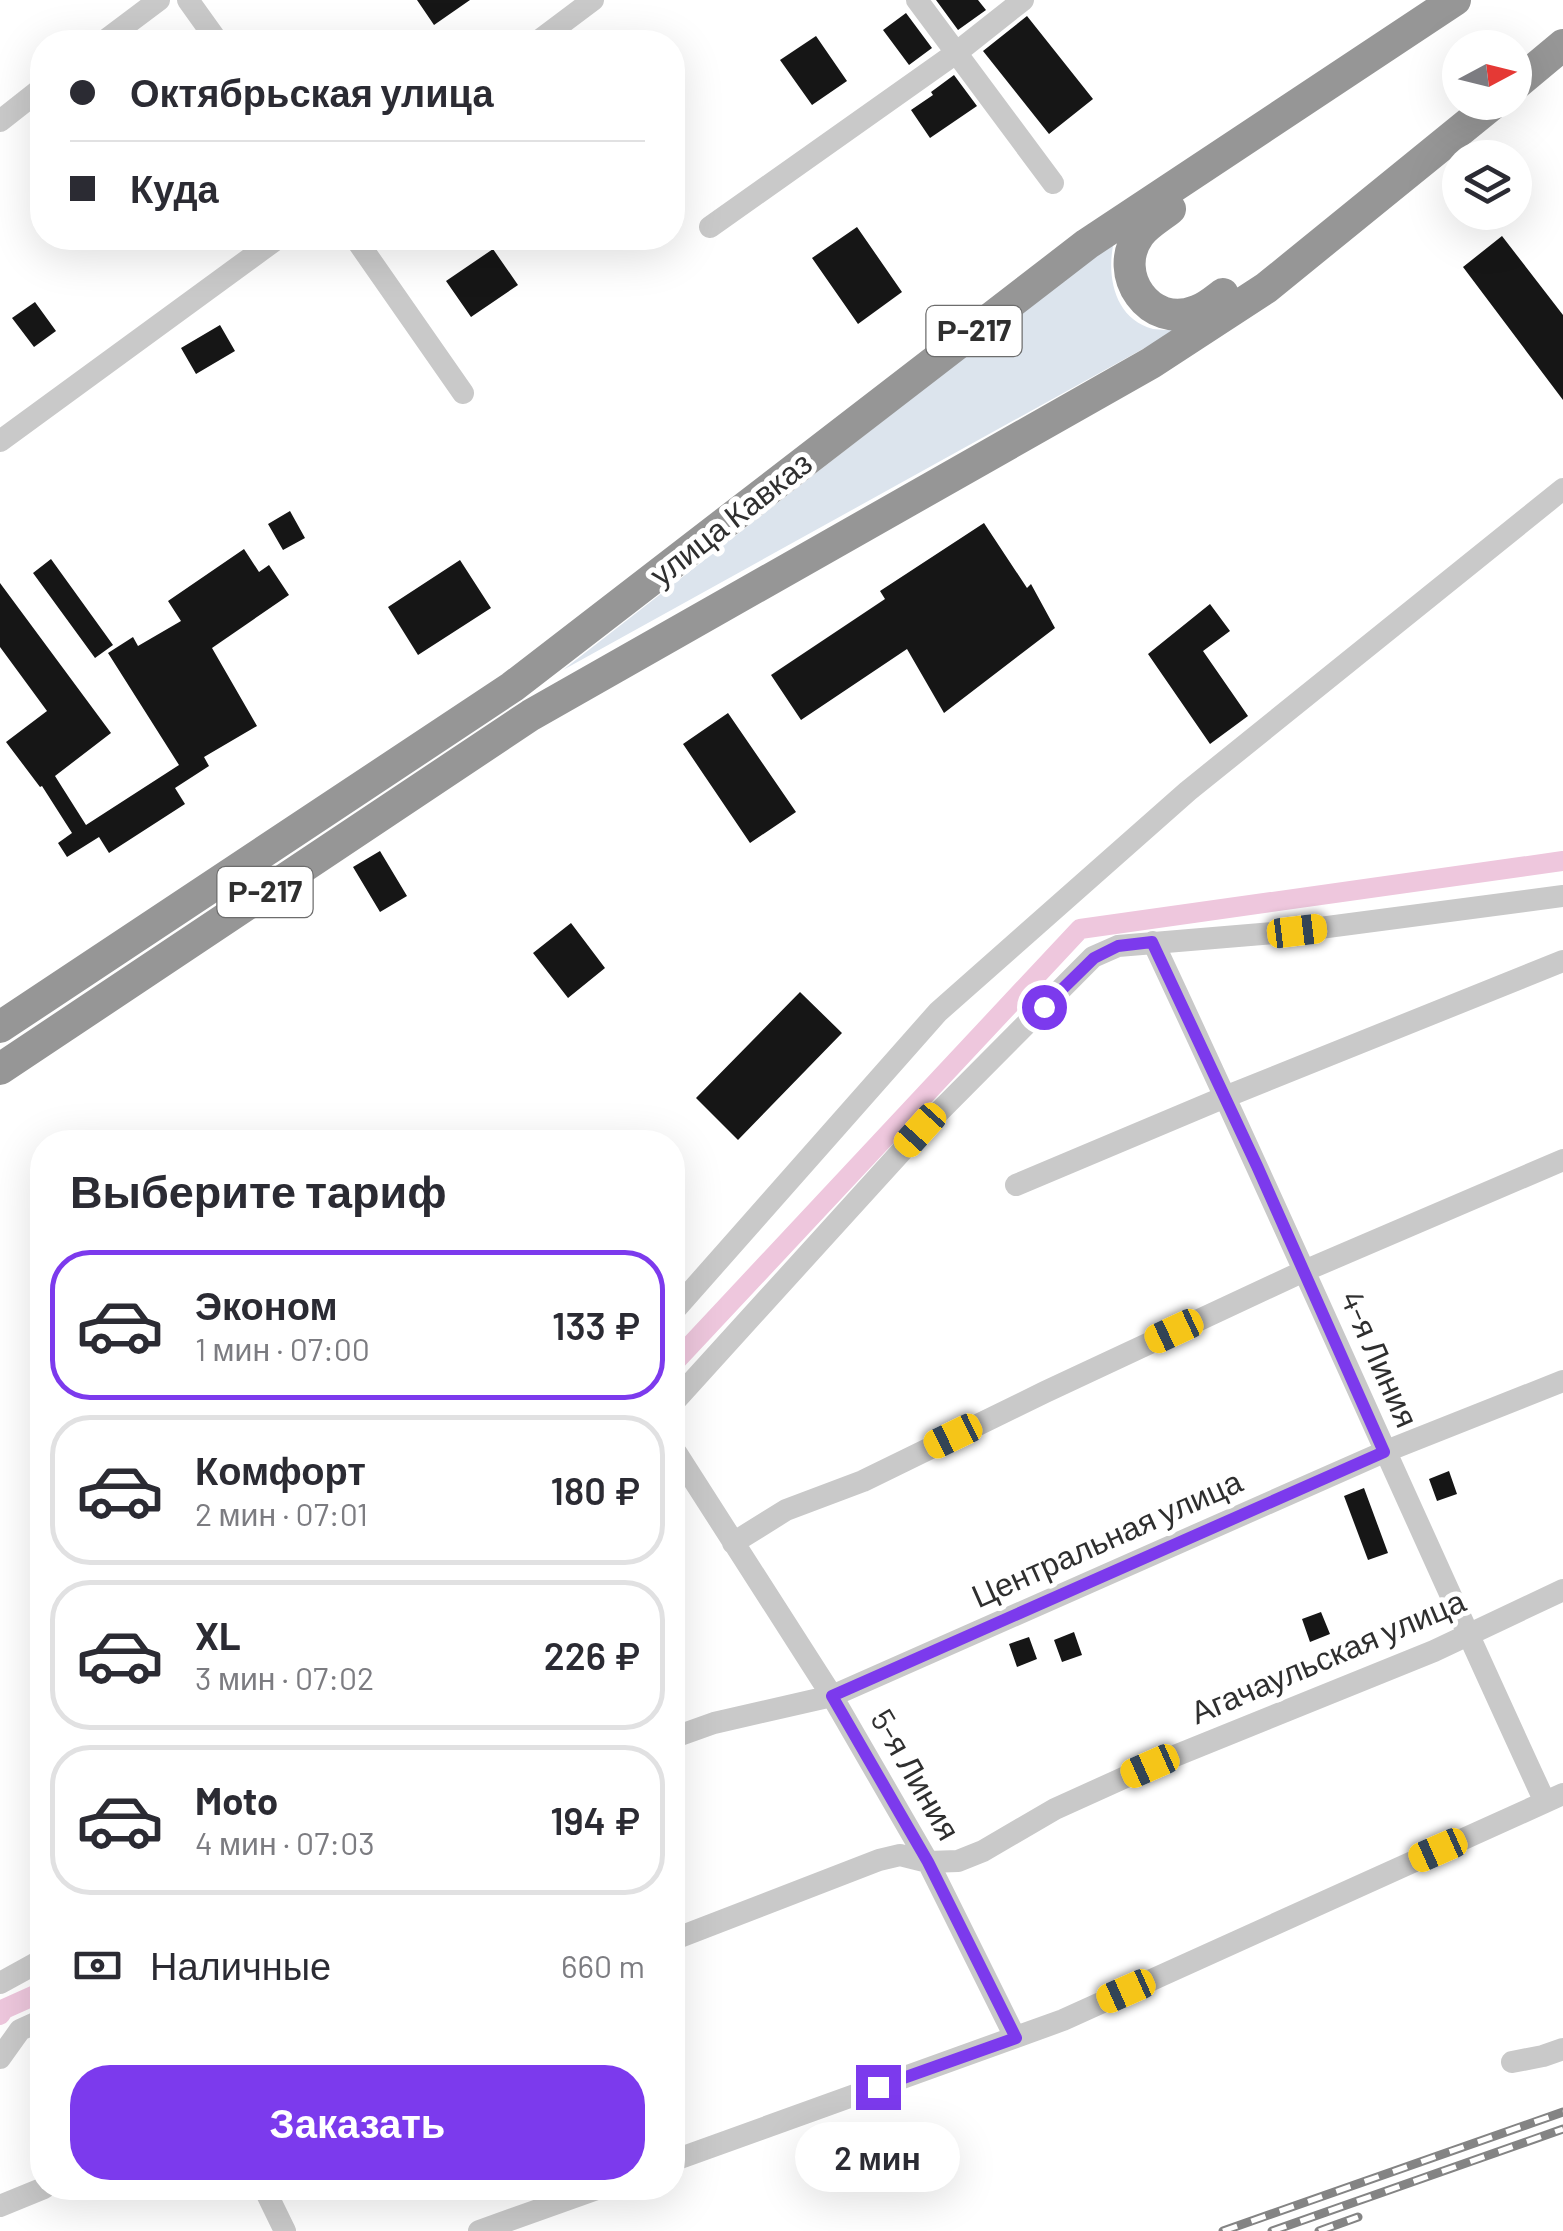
<!DOCTYPE html>
<html lang="ru">
<head>
<meta charset="utf-8">
<style>
	body { margin:0; font-family:Barlow,sans-serif; background:#f2f2f3; color:#2b2b33; height:100vh; display:flex; flex-direction:column; font-size:38px; white-space:nowrap }
	* { box-sizing:border-box; margin:0 }
	p { font-size:32px; color:#7c7c81 }
	.icon { flex:none; width:55px; height:55px; fill:none; stroke:currentColor; stroke-width:2; stroke-linecap:round; stroke-linejoin:round }
	.map { position:relative; flex:1; overflow:hidden }
	.drawer { position:absolute; left:30px; top:1130px; width:655px; height:1070px; display:flex; flex-direction:column; background:#fff; border-radius:40px; box-shadow:0 10px 40px #0002 }
	.drawer>* { flex:none }
	.banner { position:absolute; left:30px; top:30px; width:655px; height:220px; border-radius:40px; box-shadow:0 10px 40px #0002; display:grid; align-content:center; height:220px; padding:0 40px; background:#fff }
	.needle { width:65px; rotate:83deg }
	.controls { position:absolute; left:1442px; top:30px; display:grid; gap:20px }
	.controls a { display:grid; place-items:center; width:90px; height:90px; border-radius:50%; background:#fff; box-shadow:0 10px 40px #0002; font-size:50px }
	.end { position:absolute; width:45px; height:45px; margin:-22px; border:12px solid #7c3aed; background:#fff; box-shadow:0 0 0 5px #fff }
	.from { border-radius:50% }
	.bubble { position:absolute; height:70px; border-radius:35px; background:#fff; box-shadow:0 10px 40px #0002; font-size:32px; font-weight:600; line-height:70px; text-align:center }
	.car { position:absolute; width:30px; height:60px; margin:-30px -15px; border-radius:12px; box-shadow:0 0 8px 2px #0007; background:linear-gradient(#f5c518 24%,#345 0 40%,#f5c518 0 76%,#345 0 86%,#f5c518 0) }
	.banner b { display:flex; align-items:center; gap:35px; height:95px; font-size:38px }
	.banner b+b { border-top:2px solid #e1e1e2 }
	.banner i { width:25px; height:25px; background:#2b2b33 }
	ul { padding:0; list-style:none }
	li { display:flex; align-items:center; gap:30px; height:150px; margin:0 20px 15px; padding:0 20px; border:5px solid #e1e1e2; border-radius:40px }
	li div { flex:1 }
	li b { display:block; font-size:38px }
	li em { font-style:normal; font-weight:600 }
	li.on { border-color:#7c3aed }
	li>.icon { width:90px; height:90px; stroke-width:1.5 }
	h2 { padding:0 40px; font-size:45px; line-height:120px }
	.pay { display:flex; align-items:center; gap:25px; height:110px; padding:0 40px; font-size:38px }
	.pay p { margin-inline-start:auto }
	.primary-button { display:flex; gap:20px; margin-top:auto; padding:20px 40px }
	.primary-button a { flex:1; height:115px; border-radius:40px; background:#7c3aed; color:#fff; font-size:40px; font-weight:600; line-height:115px; text-align:center }
	.map>svg:first-child { display:block }
</style>
</head>
<body>
<div class="map">
<svg width="1563" height="2231" viewBox="0 0 1563 2231">
	<rect width="100%" height="100%" fill="#fff"/>
	<path fill="#dce4ed" d="M 1114,241 C 1106,275 1114,319 1153,329 C 1160,330 1170,330 1177,330 L 563,670 Z"/>
	<g fill="none" stroke-linecap="round" stroke-linejoin="round">
		<path stroke="#eec7dd" stroke-width="20" d="M 672,1365 L 1080,929 L 1563,861
			M 0,2015 L 4,2009 L 42,1992"/>
	</g>
	<path fill="#161616" d="M 417,0 L 470,0 L 434,25 Z
		M 936,0 L 978,0 L 986,10 L 958,30 Z
		M 906,13 L 932,48 L 909,65 L 883,30 Z
		M 1027,16 L 1093,99 L 1049,134 L 983,51 Z
		M 816,36 L 847,81 L 812,105 L 780,60 Z
		M 954,75 L 977,106 L 930,138 L 911,110 L 933,95 L 931,92 Z
		M 857,227 L 902,292 L 858,324 L 812,258 Z
		M 1502,236 L 1563,315 L 1563,400 L 1463,267 Z
		M 493,249 L 518,285 L 471,317 L 446,281 Z
		M 35,302 L 56,331 L 34,347 L 12,318 Z
		M 220,325 L 235,351 L 196,374 L 181,348 Z
		M 290,511 L 305,538 L 283,550 L 268,524 Z
		M 984,523 L 1027,588 L 1031,584 L 1055,628 L 944,713 L 907,649 L 801,720 L 771,675 L 885,599 L 880,591 Z
		M 244,549 L 259,572 L 269,565 L 289,595 L 212,648 L 257,726 L 204,757 L 209,766 L 175,788 L 185,804 L 109,853 L 99,837 L 67,857 L 58,843 L 72,833 L 42,786 L 40,787 L 6,742 L 47,711 L 0,647 L 0,583 L 111,733 L 55,776 L 86,825 L 179,765 L 108,653 L 133,637 L 138,646 L 181,621 L 168,601 Z
		M 51,559 L 113,645 L 95,658 L 33,573 Z
		M 460,560 L 491,608 L 418,655 L 388,607 Z
		M 1210,604 L 1230,631 L 1203,651 L 1248,716 L 1210,744 L 1148,654 Z
		M 728,713 L 796,812 L 750,843 L 683,744 Z
		M 380,851 L 407,896 L 380,912 L 353,867 Z
		M 571,923 L 605,968 L 568,998 L 533,953 Z
		M 800,992 L 842,1033 L 738,1140 L 696,1098 Z
		M 1449,1471 L 1457,1494 L 1437,1501 L 1429,1479 Z
		M 1364,1488 L 1388,1553 L 1368,1560 L 1344,1496 Z
		M 1321,1612 L 1330,1634 L 1310,1642 L 1302,1619 Z
		M 1074,1632 L 1082,1655 L 1062,1662 L 1054,1640 Z
		M 1029,1637 L 1037,1659 L 1017,1667 L 1009,1644 Z"/>
	<g fill="none" stroke-linecap="round" stroke-linejoin="round">
		<path stroke="#c9c9c9" stroke-width="22" d="M 188,0 L 218,42
			M 917,0 L 1053,183
			M 103,42 L 159,0
			M 537,42 L 593,0
			M 0,121 L 42,88
			M 710,227 L 956,53 L 1023,0
			M 355,238 L 463,393
			M 0,441 L 278,238
			M 1153,942 C 1287,1227 1413,1516 1545,1802
			M 1016,1185 L 1225,1097 L 1563,961
			M 672,1313 L 938,1012 L 1188,791 L 1563,489
			M 672,1404 L 920,1131 L 1093,957 L 1118,946 L 1297,931 L 1563,896
			M 677,1454 L 832,1696 L 928,1862 L 1015,2037
			M 733,1543 L 786,1510 L 863,1481 L 1045,1392 L 1304,1271 L 1563,1160
			M 672,1738 L 714,1723 L 832,1696 L 1384,1452 L 1563,1381
			M 672,1940 L 879,1860 L 900,1855 L 928,1862 L 958,1861 L 983,1851 L 1055,1809 L 1150,1766 L 1434,1651 L 1563,1590
			M 0,1983 L 42,1960
			M 0,2058 L 20,2030 L 42,2020
			M 1512,2062 L 1543,2056 L 1563,2049
			M 672,2161 L 1063,2020 L 1563,1794
			M 264,2188 L 285,2231
			M 0,2206 L 44,2188
			M 479,2231 L 600,2188"/>
		<path stroke="#969696" stroke-width="32" d="M 1515,85 L 1563,45
			M 1170,209 C 1160,217 1146,225 1139,235 C 1111,274 1150,330 1196,311 C 1206,308 1215,300 1223,294
			M 0,1027 L 512,687 L 1087,244 L 1455,0
			M 0,1069 L 531,715 L 1151,363 L 1266,288 L 1495,102"/>
		<g stroke="#848484" stroke-width="9">
			<path id="rail" d="M 1223,2231 L 1563,2112
				M 1272,2231 L 1563,2129
				M 1319,2231 L 1358,2217"/>
		</g>
		<use href="#rail" stroke="#fff" stroke-width="5" stroke-dasharray="15" stroke-linecap="butt"/>
	</g>
	<g fill="none" stroke-linecap="round" stroke-linejoin="round">
		<path stroke="#7c3aed" stroke-width="12" d="M 878,2087 L 1016,2038 L 928,1862 L 832,1696 L 1384,1452 L 1257,1166 L 1152,942 L 1118,946 L 1094,958 L 1044,1007"/>
	</g>
	<g text-anchor="middle" stroke-width="10" stroke-linejoin="round" paint-order="stroke">
		<g fill="#fff" stroke="#6d6d6d" stroke-width="2.5">
			<rect x="926.5" y="306" width="95" height="50" rx="8"/>
			<rect x="217.5" y="867" width="95" height="50" rx="8"/>
		</g>
		<g font-size="30" font-weight="bold" fill="#2f2f2f">
			<text x="974" y="341">Р-217</text>
			<text x="265" y="902">Р-217</text>
		</g>
		<g font-size="32" fill="#2f2f2f" stroke="#fff">
			<text transform="translate(731 519) rotate(-38)" y="11">улица Кавказ</text>
			<text transform="translate(1379 1359) rotate(66)" y="11">4-я Линия</text>
			<text transform="translate(1107 1539) rotate(-24)" y="11">Центральная улица</text>
			<text transform="translate(1328 1657) rotate(-23)" y="11">Агачаульская улица</text>
			<text transform="translate(915 1775) rotate(60)" y="11">5-я Линия</text>
		</g>
	</g>
</svg>
<div class="controls">
<a><svg class="needle" viewBox="-14 -14 28 28"><path d="M0-13l5 13h-10z" fill="#e53935"/><path d="M0 13l5-13h-10z" fill="#7c7c81"/></svg></a>
<a><svg class="icon" aria-label="layers" viewBox="0 0 24 24"><path d="M12 4l9 5-9 5-9-5zM3 14l9 5 9-5"/></svg></a>
</div>
<i class="end from" style="left:1044px;top:1007px"></i>
<i class="end" style="left:878px;top:2087px"></i>
<div class="bubble" style="left:795px;top:2122px;width:165px">2 мин</div>
<i class="car" style="left:1297px;top:931px;rotate:83deg"></i>
<i class="car" style="left:920px;top:1130px;rotate:222deg"></i>
<i class="car" style="left:1174px;top:1331px;rotate:245deg"></i>
<i class="car" style="left:953px;top:1436px;rotate:244deg"></i>
<i class="car" style="left:1150px;top:1766px;rotate:246deg"></i>
<i class="car" style="left:1438px;top:1850px;rotate:246deg"></i>
<i class="car" style="left:1126px;top:1991px;rotate:246deg"></i>
<div class="banner">
<b><i class="from"></i>Октябрьская улица</b>
<b><i></i>Куда</b>
</div>
<section class="drawer">
<h2>Выберите тариф</h2>
<ul>
<li class="on"><svg class="icon" aria-label="car" viewBox="0 0 24 24"><path d="M5 17H2v-5l4-1 3-4h7l3 4 3 1v5h-3M9 17h6M6 11h13"/><circle cx="7" cy="17" r="2"/><circle cx="17" cy="17" r="2"/></svg><div><b>Эконом</b><p>1 мин · 07:00</p></div><em>133 ₽</em></li>
<li><svg class="icon" aria-label="car" viewBox="0 0 24 24"><path d="M5 17H2v-5l4-1 3-4h7l3 4 3 1v5h-3M9 17h6M6 11h13"/><circle cx="7" cy="17" r="2"/><circle cx="17" cy="17" r="2"/></svg><div><b>Комфорт</b><p>2 мин · 07:01</p></div><em>180 ₽</em></li>
<li><svg class="icon" aria-label="car" viewBox="0 0 24 24"><path d="M5 17H2v-5l4-1 3-4h7l3 4 3 1v5h-3M9 17h6M6 11h13"/><circle cx="7" cy="17" r="2"/><circle cx="17" cy="17" r="2"/></svg><div><b>XL</b><p>3 мин · 07:02</p></div><em>226 ₽</em></li>
<li><svg class="icon" aria-label="car" viewBox="0 0 24 24"><path d="M5 17H2v-5l4-1 3-4h7l3 4 3 1v5h-3M9 17h6M6 11h13"/><circle cx="7" cy="17" r="2"/><circle cx="17" cy="17" r="2"/></svg><div><b>Moto</b><p>4 мин · 07:03</p></div><em>194 ₽</em></li>
</ul>
<div class="pay"><svg class="icon" aria-label="cash" viewBox="0 0 24 24"><path d="M3 7h18v10H3z"/><circle cx="12" cy="12" r="2"/></svg>Наличные<p>660 m</p></div>
<div class="primary-button"><a>Заказать</a></div>
</section>
</div>
</body>
</html>
